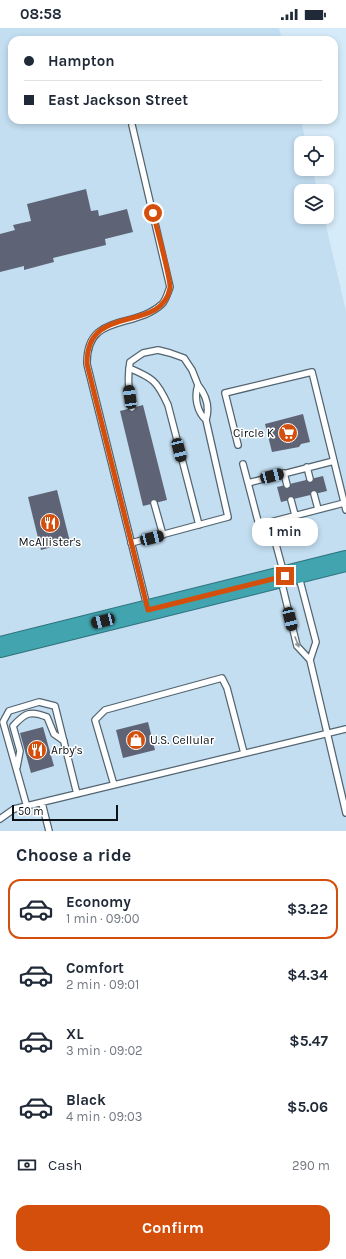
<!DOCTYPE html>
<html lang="en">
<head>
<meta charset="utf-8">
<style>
	body { margin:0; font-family:Karla,sans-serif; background:#f6f6f7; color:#1f2937; height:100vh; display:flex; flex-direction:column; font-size:15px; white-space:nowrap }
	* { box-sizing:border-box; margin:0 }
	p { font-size:13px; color:#747a83 }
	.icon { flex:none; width:22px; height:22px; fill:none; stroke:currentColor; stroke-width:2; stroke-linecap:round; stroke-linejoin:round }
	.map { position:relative; height:803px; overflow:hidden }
	.drawer { display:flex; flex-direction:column; background:#fff; flex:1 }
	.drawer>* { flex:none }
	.guide { position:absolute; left:8px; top:8px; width:330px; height:88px; border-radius:12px; box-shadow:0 2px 6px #0003; display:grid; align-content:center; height:88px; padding:0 16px; background:#fff }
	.buttons { position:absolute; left:294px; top:108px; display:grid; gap:8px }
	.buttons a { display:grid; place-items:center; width:40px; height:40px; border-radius:8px; background:#fff; box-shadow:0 2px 6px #0003; font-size:20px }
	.scale { position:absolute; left:12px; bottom:10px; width:106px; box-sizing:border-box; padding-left:4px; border:2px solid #0c1318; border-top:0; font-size:11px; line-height:14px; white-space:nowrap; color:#0c1318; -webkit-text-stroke:3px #fff; paint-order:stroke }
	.end { position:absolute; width:18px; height:18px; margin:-9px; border:5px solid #d44f0c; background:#fff; box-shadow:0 0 0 2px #fff }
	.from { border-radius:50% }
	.bubble { position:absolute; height:28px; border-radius:12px; background:#fff; box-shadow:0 2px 6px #0003; font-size:13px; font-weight:700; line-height:28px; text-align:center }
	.car { position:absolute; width:12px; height:24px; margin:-12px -6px; border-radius:5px; box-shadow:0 0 3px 1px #0007; background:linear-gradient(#222 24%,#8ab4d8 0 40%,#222 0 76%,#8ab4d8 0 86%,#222 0) }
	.guide b { display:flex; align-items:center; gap:14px; height:38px; font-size:15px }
	.guide b+b { border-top:1px solid #e0e1e3 }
	.guide i { width:10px; height:10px; background:#1f2937 }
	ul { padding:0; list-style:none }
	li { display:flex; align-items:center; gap:12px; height:60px; margin:0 8px 6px; padding:0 8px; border:2px solid transparent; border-radius:12px }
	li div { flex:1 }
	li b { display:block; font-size:15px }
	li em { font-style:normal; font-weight:700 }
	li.selected { border-color:#d44f0c }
	li>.icon { width:36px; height:36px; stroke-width:1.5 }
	h2 { padding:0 16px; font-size:18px; line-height:48px }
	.pay { display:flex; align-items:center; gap:10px; height:44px; padding:0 16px; font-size:15px }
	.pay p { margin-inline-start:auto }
	.cta { display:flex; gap:8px; margin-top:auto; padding:8px 16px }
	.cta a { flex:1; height:46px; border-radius:12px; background:#d44f0c; color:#fff; font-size:16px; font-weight:700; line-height:46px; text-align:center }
	.status { display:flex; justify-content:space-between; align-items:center; height:28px; padding:0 20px; background:#fff; direction:ltr }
	.status svg { height:11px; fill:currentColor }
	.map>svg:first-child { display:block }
</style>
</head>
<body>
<div class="status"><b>08:58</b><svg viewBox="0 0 49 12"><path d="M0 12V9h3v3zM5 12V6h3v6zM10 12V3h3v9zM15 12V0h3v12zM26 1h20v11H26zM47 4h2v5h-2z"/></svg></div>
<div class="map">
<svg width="346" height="803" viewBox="0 0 346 803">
	<rect width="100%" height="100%" fill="#d6ebf9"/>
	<path fill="#c3def1" d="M 0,0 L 279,0 L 282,12 L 12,12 L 12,92 L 301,92 L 306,115 L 301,115 L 301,141 L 312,141 L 318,163 L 301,163 L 301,189 L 324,189 L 346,283 L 346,803 L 0,803 Z"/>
	<path fill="#5e6476" d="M 86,161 L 91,183 L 98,182 L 99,188 L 127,181 L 133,204 L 105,211 L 106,217 L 53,230 L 54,234 L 24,242 L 24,238 L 0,244 L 0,206 L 15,202 L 13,197 L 31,193 L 27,176 Z
		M 143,377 L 167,472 L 143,478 L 120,383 Z
		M 303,386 L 310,414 L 301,416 L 299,419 L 272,424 L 265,396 Z
		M 323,448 L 327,463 L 281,474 L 277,459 Z
		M 57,462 L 70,514 L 41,522 L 28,469 Z
		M 148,694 L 155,722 L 123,730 L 116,702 Z
		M 43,699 L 54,738 L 31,745 L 20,705 Z"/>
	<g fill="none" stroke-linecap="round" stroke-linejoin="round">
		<g stroke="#536571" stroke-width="8">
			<path id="lane" d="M 132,97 L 170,259 C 168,264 166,272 162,276 C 134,302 86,284 87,336 L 147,578
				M 129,340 C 153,350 157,353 168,377 L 199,497
				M 132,380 C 129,364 127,351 130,334 L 143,325 L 158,322 L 170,325 L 184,330 L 192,342 L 198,357
				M 238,417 L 225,365 L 312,344 L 346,482
				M 243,436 L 259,497 L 275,513 L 284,546
				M 307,439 L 310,451
				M 284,445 L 287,457
				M 248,455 L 334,433
				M 314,466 L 318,481
				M 291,472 L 295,487
				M 154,475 L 163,507
				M 259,497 L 344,475
				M 131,515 L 228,489 L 206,392 C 210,379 206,367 198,357 C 194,369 197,384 206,392
				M 281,552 L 297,618 L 310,632 L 316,614 L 299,549
				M 310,632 L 346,785
				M 17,739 L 20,723 L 13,698 C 25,685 30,682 47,689 L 54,706 L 64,713
				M 114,757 L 95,692 L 105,682 L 222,650 L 227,660 L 244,725
				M 42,775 L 49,803
				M 27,779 L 3,694 L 9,683 L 39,674 L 55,678 L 77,766
				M 0,791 L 14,781 L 346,701"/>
		</g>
		<g stroke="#2e717a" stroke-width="22">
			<path id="highway" d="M 0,619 L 346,533"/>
		</g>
		<use href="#lane" stroke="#fff" stroke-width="5.5"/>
		<use href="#highway" stroke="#41a4af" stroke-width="20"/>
	</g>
	<defs><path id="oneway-solid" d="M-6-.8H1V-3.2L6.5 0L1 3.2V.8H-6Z"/></defs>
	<use fill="#929597" href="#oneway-solid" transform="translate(297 614) rotate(69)"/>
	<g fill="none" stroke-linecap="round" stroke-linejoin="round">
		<path stroke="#d44f0c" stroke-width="5" d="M 153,185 C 156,197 171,252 170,260 C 161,307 86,273 87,336 L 148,582 L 285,548"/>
	</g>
	<defs>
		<g id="supermarket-disc" transform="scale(1)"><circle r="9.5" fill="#d44f0c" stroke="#fff"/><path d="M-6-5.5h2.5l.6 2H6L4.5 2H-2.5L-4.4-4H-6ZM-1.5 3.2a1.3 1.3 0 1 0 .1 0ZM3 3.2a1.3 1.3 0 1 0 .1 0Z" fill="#fff"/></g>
		<g id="restaurant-disc" transform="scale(1)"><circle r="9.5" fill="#d44f0c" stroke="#fff"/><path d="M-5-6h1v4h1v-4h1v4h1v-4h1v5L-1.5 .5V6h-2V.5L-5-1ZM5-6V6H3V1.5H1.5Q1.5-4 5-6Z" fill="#fff"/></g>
		<g id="shop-disc" transform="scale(1)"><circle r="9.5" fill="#d44f0c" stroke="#fff"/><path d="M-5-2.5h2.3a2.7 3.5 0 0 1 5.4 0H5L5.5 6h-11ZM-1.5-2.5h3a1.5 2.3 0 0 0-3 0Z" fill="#fff"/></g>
	</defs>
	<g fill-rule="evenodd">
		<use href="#supermarket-disc" x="288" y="405"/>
		<use href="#restaurant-disc" x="50" y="495"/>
		<use href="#shop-disc" x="136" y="712"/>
		<use href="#restaurant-disc" x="37" y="722"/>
	</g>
	<g text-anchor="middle" stroke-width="3" stroke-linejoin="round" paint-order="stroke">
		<g font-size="12" fill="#0c1318" stroke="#fff" text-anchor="start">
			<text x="274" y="409" text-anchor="end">Circle K</text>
			<text x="50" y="518" text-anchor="middle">McAllister's</text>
			<text x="150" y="716">U.S. Cellular</text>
			<text x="51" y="726">Arby's</text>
		</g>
	</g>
</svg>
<div class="buttons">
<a><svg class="icon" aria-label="locate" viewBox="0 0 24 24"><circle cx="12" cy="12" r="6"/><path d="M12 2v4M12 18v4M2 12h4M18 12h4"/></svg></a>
<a><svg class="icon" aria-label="layers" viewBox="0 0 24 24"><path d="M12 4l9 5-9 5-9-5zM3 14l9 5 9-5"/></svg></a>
</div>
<div class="scale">50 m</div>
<i class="end from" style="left:153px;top:185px"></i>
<i class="end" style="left:285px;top:548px"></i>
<div class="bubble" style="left:252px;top:490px;width:66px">1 min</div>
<i class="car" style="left:130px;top:369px;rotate:352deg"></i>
<i class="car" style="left:179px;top:422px;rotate:166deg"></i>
<i class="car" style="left:272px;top:448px;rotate:75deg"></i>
<i class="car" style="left:152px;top:510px;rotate:75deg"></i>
<i class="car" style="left:290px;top:591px;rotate:167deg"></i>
<i class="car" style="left:103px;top:593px;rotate:256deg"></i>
<div class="guide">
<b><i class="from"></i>Hampton</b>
<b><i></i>East Jackson Street</b>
</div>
</div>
<section class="drawer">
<h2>Choose a ride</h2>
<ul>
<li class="selected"><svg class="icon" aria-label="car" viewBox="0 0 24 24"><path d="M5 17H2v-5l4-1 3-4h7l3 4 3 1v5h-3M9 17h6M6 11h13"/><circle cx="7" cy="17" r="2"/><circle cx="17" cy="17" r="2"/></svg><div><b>Economy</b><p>1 min · 09:00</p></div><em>$3.22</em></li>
<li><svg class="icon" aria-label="car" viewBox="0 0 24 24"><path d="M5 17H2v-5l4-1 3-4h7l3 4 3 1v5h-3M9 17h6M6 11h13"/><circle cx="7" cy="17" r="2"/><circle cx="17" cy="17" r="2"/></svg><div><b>Comfort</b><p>2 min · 09:01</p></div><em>$4.34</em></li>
<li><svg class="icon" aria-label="car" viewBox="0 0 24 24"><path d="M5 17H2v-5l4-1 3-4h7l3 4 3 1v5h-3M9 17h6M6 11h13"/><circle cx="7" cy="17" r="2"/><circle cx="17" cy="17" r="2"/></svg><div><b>XL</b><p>3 min · 09:02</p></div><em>$5.47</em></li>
<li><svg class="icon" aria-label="car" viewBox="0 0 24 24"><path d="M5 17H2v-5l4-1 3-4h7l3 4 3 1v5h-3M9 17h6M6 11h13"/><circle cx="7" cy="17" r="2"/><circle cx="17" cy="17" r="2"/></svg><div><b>Black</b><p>4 min · 09:03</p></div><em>$5.06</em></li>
</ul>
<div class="pay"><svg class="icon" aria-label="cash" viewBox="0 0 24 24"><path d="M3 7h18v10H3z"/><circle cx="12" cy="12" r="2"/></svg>Cash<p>290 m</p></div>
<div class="cta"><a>Confirm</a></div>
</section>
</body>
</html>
